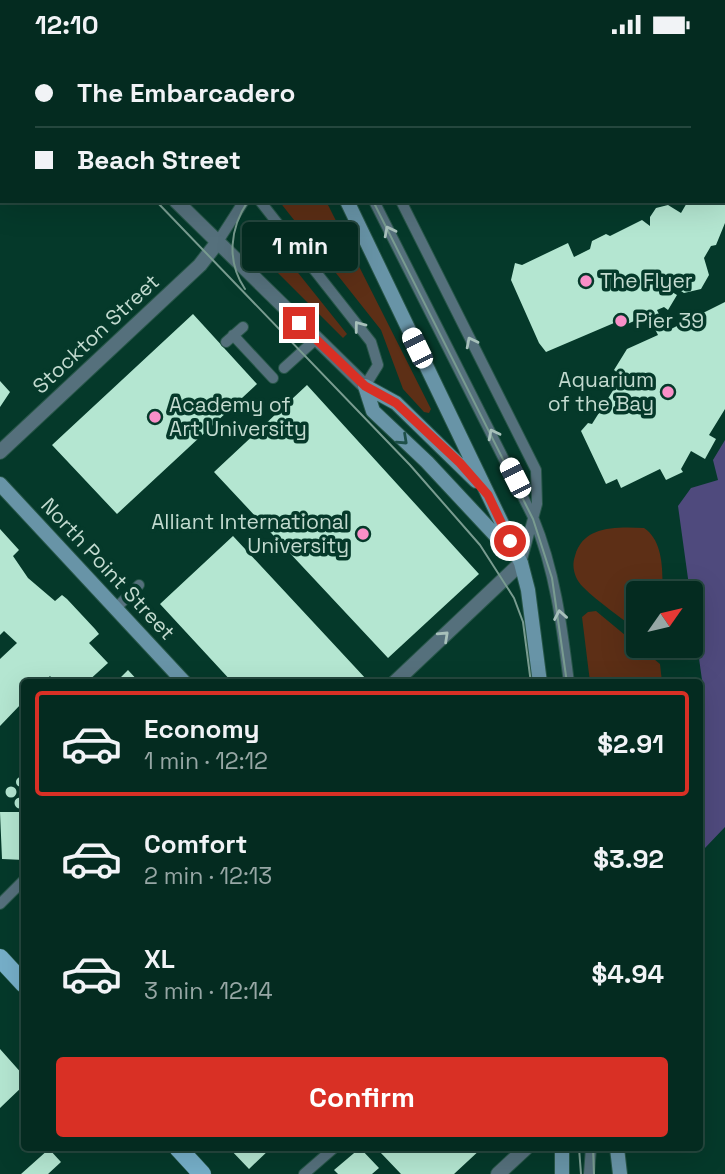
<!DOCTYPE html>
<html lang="en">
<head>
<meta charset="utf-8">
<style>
	body { margin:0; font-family:"Space Grotesk",sans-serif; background:#0d3329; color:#f1f3f6; height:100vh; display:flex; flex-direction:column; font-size:26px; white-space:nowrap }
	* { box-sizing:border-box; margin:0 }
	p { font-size:23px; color:#97a7a5 }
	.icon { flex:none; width:38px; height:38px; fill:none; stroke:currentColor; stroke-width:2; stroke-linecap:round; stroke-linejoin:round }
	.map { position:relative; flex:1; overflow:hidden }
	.sheet { position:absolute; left:21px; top:630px; width:682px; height:472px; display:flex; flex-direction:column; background:#042b20; border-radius:7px; box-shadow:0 7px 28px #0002,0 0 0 2px #25473e }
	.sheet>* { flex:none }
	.banner { position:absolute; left:0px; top:0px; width:726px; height:154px; box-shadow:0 7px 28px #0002,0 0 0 2px #25473e; display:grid; align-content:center; height:154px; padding:0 35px; background:#042b20 }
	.needle { width:46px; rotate:56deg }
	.tools { position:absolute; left:626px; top:532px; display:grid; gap:14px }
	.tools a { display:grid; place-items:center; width:77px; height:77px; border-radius:7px; background:#042b20; box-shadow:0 7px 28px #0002,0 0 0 2px #25473e; font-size:35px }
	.end { position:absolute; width:32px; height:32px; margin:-16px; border:9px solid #d93025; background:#fff; box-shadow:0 0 0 4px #fff }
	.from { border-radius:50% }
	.bubble { position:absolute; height:49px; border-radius:7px; background:#042b20; box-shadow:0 7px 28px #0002,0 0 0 2px #25473e; font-size:23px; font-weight:700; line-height:49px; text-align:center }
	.car { position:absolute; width:21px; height:42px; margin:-21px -10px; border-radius:9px; box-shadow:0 0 5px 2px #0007; background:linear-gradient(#fff 24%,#345 0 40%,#fff 0 76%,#345 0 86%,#fff 0) }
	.banner b { display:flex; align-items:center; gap:24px; height:66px; font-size:26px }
	.banner b+b { border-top:2px solid #25473e }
	.banner i { width:18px; height:18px; background:#f1f3f6 }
	ul { padding:12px 0 0; list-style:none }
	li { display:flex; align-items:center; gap:21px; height:105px; margin:0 14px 10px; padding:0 21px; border:4px solid transparent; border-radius:7px }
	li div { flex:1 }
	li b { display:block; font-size:26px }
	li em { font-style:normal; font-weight:700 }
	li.on { border-color:#d93025 }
	li>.icon { width:63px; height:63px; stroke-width:1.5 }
	.primary-button { display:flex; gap:14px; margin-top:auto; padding:14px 35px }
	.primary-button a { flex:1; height:80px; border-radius:7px; background:#d93025; color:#fff; font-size:28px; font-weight:700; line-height:80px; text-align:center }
	.status { display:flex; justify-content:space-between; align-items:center; height:49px; padding:0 35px; background:#042b20; direction:ltr }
	.status svg { height:19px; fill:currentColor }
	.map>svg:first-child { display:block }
</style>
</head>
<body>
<div class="status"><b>12:10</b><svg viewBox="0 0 49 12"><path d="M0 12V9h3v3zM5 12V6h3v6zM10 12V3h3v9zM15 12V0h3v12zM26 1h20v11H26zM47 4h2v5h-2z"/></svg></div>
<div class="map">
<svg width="725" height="1125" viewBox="0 0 725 1125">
	<rect width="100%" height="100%" fill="#05392a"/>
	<path fill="#5d2f16" d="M 279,152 L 326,152 L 431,360 L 429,364 L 424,363 L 403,340 L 381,281 Z
		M 250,173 L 259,175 L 347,285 L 343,289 L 243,189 L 240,180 Z
		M 644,479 C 664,492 663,525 662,544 L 639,544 L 639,583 C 621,568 599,554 583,538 C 575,530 571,518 575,507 C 583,476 618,478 644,479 Z
		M 596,562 L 660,615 L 662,633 L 590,633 L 582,568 L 588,563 Z"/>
	<path fill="#4f4a7d" d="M 725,391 L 725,778 L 705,799 L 700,795 L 702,631 L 678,457 L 691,439 L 718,431 L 713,411 Z"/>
	<path fill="#b4e6d1" d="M 688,152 L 725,152 L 725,174 L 716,196 L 711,197 L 704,209 L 709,226 L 701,240 L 684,244 L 675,238 L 672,243 L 677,246 L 668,261 L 664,258 L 657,261 L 667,282 L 725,253 L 725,360 L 709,386 L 716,390 L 705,410 L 691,402 L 681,420 L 683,423 L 666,431 L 660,420 L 621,439 L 617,430 L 606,435 L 581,382 L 588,374 L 592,375 L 622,327 L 614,321 L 627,300 L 658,286 L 648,266 L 625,276 L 621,271 L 546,303 L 539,294 L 511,231 L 515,214 L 522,216 L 568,194 L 574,208 L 590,200 L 592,192 L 606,185 L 610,187 L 642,171 L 650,177 L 650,168 L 656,159 L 668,156 L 681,164 Z
		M 193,265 L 257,335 L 117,465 L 52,396 Z
		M 0,332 L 10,343 L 0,358 Z
		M 307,336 L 479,525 L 388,609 L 214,423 Z
		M 0,480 L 19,501 L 13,507 L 28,529 L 55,552 L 62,546 L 67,550 L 95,580 L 99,585 L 89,594 L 108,614 L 86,634 L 56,634 L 50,627 L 43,634 L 24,634 L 24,657 L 22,654 L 0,677 L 0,610 L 17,594 L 4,582 L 0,586 Z
		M 233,487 L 367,631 L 365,634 L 233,634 L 160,555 Z
		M 128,621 L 140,634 L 115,634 Z
		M16 733a5 5 0 1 1 10 0a5 5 0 1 1-10 0Z
		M5.5 743a5.5 5.5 0 1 1 11 0a5.5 5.5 0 1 1-11 0Z
		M14.5 754a5.5 5.5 0 1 1 11 0a5.5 5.5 0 1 1-11 0Z
		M 0,763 L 24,763 L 24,811 L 2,810 Z
		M 0,1000 L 24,1027 L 24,1036 L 0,1059 Z
		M 229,1099 L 271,1099 L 249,1120 Z
		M 360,1099 L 379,1119 L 372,1125 L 338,1125 L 334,1121 Z
		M 384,1099 L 482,1099 L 454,1125 L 401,1125 L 380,1103 Z
		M 49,1100 L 61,1113 L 48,1125 L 21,1125 Z"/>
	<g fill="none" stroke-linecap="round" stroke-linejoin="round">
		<g stroke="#275648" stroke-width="12">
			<path id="lane" d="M 305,0 L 306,2
				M 260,152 L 371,293 L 378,316 L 365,337
				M 374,152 L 533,468 C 555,521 562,577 569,634
				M 401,152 L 536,421 L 537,455 L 521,514
				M 217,194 L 244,152
				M 233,286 L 273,329
				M 226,293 L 243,278
				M 284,319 L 316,290
				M 116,559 L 139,536
				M 0,855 L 24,831
				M 304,1125 L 334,1099
				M 589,1125 L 591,1099"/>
		</g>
		<g stroke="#275648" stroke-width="16">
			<path id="street" d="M 32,0 L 34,2
				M 176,152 L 365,337
				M 0,403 L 200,216 L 217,194
				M 394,634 L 521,514
				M 498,1125 L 526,1099"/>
		</g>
		<g stroke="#275648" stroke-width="16">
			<path id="secondary" d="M 279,0 L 279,2
				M 347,152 L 521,514 L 528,541 L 540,634
				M 365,337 L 373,362 L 427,413 L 510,502
				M 365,337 L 396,354 L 476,432
				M 0,435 L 185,634
				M 617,1099 L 620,1125
				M 562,1125 L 562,1099"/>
		</g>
		<g stroke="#275648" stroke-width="19">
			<path id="primary" d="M 0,909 L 24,935
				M 178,1099 L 202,1125"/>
		</g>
		<use href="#lane" stroke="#55707c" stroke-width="10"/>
		<use href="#street" stroke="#55707c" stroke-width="14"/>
		<use href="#secondary" stroke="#6894a7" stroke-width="14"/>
		<use href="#primary" stroke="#76afc9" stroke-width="18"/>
		<path stroke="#799c90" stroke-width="2" d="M 14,0 L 15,2
			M 303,0 L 304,2
			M 156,152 L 410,416 L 480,496 L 514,549 L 523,573 L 531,634
			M 373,152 L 533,470 L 552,529 L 567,634
			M 245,240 C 226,212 230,179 248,152
			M 579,1099 L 581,1125
			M 593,1099 L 594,1125"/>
	</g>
	<defs><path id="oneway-chevron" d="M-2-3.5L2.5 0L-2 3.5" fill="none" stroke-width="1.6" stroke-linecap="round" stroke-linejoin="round" transform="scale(1.75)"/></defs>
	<g stroke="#a7c0ba">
		<use href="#oneway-chevron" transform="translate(389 182) rotate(-117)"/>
		<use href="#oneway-chevron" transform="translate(359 277) rotate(-127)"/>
		<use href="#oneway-chevron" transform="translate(471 293) rotate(-117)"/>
		<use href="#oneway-chevron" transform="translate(493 385) rotate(-117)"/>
		<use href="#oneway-chevron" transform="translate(560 566) rotate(-100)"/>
		<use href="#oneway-chevron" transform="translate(444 587) rotate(-43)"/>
	</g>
	<use stroke="#1e5049" href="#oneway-chevron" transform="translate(403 391) rotate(43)"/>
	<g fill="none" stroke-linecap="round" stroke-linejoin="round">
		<path stroke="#d93025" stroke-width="9" d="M 299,274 L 365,337 L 396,354 L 460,414 L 488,446 L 510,492"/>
	</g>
	<g fill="#f98fc8" stroke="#05392a" stroke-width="2.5">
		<circle cx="586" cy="232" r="7"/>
		<circle cx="621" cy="272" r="7"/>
		<circle cx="668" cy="343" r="7"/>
		<circle cx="155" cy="368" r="7"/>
		<circle cx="363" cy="485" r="7"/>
	</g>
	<g text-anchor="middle" stroke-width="7" stroke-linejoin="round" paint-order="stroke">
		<g font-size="21" fill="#c2dacf" stroke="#05392a" text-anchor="start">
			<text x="600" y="239">The Flyer</text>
			<text x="635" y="279">Pier 39</text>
			<text x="654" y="338" text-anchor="end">Aquarium<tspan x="654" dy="24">of the Bay</tspan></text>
			<text x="169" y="363">Academy of<tspan x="169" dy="24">Art University</tspan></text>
			<text x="349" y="480" text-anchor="end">Alliant International<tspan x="349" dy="24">University</tspan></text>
		</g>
		<g font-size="21" fill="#c2dacf" stroke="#05392a">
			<text transform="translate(96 285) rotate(-43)" y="7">Stockton Street</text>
			<text transform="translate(108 520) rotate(47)" y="7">North Point Street</text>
		</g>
	</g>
</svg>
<div class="tools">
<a><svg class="needle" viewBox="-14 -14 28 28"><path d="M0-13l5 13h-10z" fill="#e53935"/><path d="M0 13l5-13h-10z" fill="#97a7a5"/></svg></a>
</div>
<i class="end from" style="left:510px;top:492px"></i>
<i class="end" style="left:299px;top:274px"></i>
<div class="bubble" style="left:242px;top:173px;width:116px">1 min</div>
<i class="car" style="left:417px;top:299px;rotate:334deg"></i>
<i class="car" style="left:515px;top:429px;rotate:333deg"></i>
<div class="banner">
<b><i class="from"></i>The Embarcadero</b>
<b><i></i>Beach Street</b>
</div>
<section class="sheet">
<ul>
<li class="on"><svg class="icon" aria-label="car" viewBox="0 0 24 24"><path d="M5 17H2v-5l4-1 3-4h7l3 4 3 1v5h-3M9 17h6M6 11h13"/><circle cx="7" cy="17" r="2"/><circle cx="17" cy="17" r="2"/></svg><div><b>Economy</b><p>1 min · 12:12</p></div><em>$2.91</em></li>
<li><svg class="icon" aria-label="car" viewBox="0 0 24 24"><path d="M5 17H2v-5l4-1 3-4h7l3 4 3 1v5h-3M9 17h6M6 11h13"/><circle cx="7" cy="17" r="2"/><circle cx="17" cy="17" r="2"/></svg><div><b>Comfort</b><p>2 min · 12:13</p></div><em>$3.92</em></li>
<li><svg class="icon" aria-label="car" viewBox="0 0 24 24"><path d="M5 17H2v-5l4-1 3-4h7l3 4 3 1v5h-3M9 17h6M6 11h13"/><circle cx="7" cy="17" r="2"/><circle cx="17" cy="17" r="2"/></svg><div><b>XL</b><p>3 min · 12:14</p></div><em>$4.94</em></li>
</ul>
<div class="primary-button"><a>Confirm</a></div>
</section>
</div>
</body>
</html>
